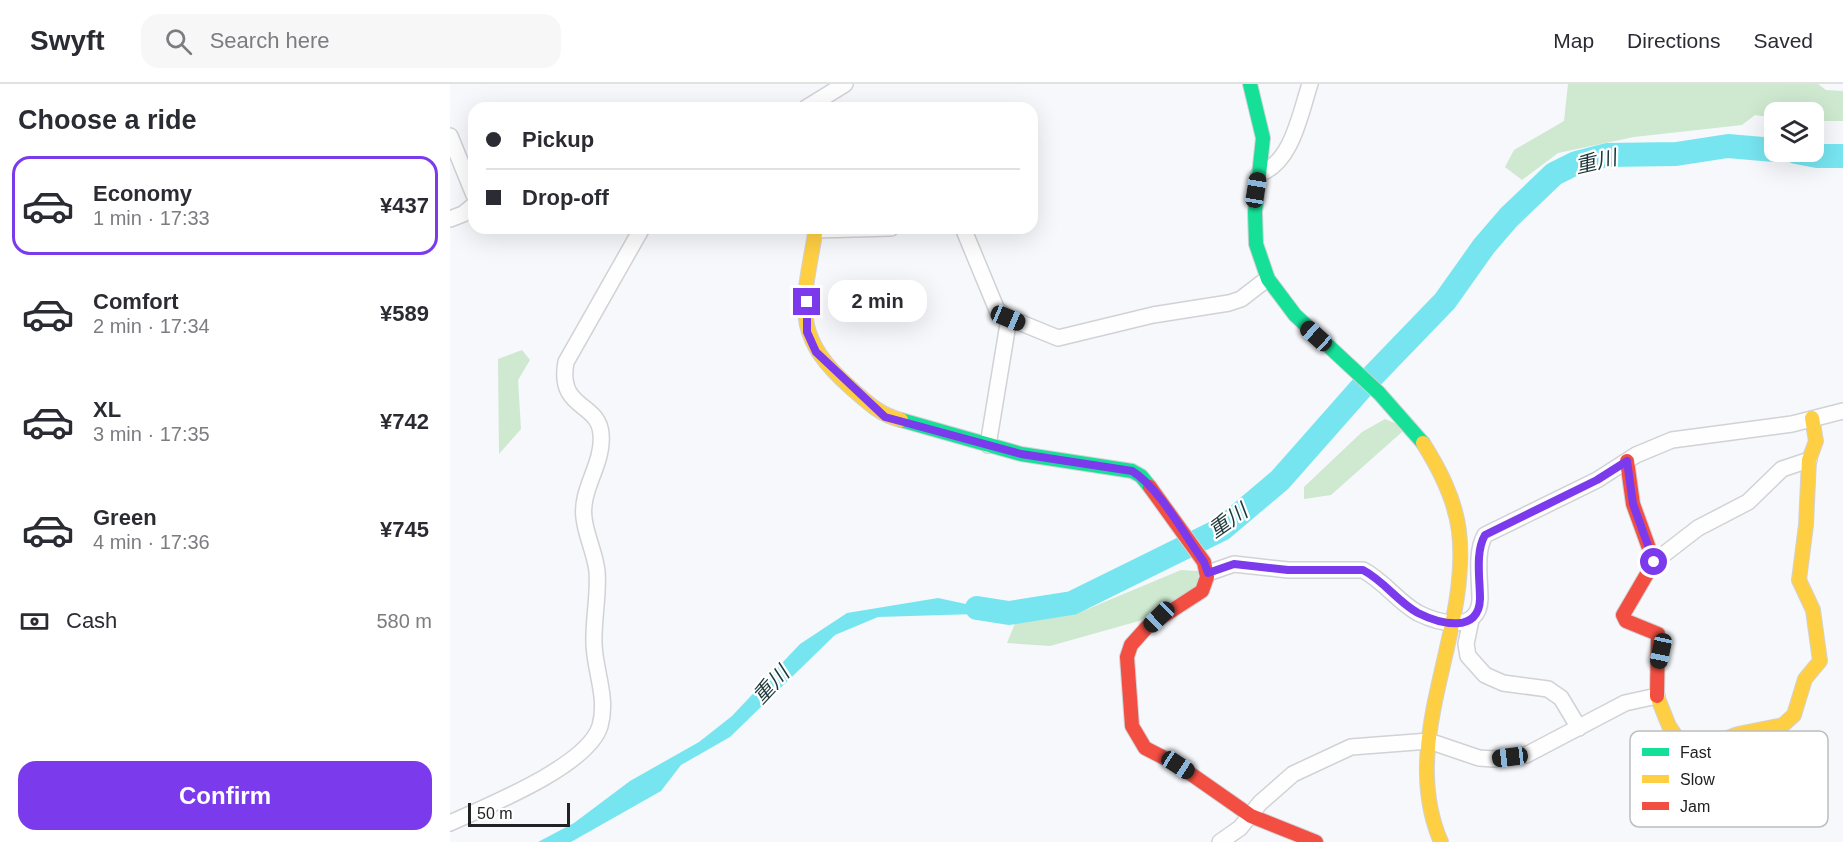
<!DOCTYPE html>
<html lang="en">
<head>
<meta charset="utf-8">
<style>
	body { margin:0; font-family:Arial,"Noto Sans JP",sans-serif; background:#f7f7f7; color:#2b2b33; height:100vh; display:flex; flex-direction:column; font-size:22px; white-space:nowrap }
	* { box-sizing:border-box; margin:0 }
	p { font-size:20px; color:#7c7c81 }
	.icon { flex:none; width:33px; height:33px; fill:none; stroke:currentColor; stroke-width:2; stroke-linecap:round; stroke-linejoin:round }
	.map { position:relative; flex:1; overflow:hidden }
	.panel { display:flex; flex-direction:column; background:#fff; width:450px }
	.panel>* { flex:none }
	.banner { position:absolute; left:18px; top:18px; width:570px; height:132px; border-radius:18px; box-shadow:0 6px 24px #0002; display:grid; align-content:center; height:132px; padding:0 18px; background:#fff }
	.controls { position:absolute; left:1314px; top:18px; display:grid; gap:12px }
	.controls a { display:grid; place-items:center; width:60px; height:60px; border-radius:12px; background:#fff; box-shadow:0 6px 24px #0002; font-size:30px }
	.scale { position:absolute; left:18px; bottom:15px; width:102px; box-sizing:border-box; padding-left:6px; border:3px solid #202224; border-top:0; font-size:16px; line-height:21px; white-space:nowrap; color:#202224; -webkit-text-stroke:4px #fff; paint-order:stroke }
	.end { position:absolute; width:27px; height:27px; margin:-14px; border:8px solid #7c3aed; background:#fff; box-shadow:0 0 0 3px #fff }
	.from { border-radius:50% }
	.bubble { position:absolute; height:42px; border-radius:18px; background:#fff; box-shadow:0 6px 24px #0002; font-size:20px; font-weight:700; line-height:42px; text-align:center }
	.car { position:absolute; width:18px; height:36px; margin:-18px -9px; border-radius:8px; box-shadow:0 0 4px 2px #0007; background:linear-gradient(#222 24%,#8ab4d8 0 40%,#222 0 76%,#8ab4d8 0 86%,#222 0) }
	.banner b { display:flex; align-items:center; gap:21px; height:57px; font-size:22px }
	.banner b+b { border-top:2px solid #e1e1e2 }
	.banner i { width:15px; height:15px; background:#2b2b33 }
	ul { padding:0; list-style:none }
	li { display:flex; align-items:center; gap:18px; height:99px; margin:0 12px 9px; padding:0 6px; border:3px solid transparent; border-radius:18px }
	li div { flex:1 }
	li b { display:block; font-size:22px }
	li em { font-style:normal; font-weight:700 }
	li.selected { border-color:#7c3aed }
	li>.icon { width:54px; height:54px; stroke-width:1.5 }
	h2 { padding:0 18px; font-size:27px; line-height:72px }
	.pay { display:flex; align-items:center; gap:15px; height:66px; padding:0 18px; font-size:22px }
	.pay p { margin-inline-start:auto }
	.primary-button { display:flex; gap:12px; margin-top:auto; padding:12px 18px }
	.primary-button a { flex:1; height:69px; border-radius:18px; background:#7c3aed; color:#fff; font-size:24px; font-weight:700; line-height:69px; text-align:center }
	header { display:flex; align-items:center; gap:36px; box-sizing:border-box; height:84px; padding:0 30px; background:#fff; border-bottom:2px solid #e1e1e2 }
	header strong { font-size:28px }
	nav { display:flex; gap:33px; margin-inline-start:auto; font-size:21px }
	.search { width:420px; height:54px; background:#f7f7f7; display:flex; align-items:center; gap:15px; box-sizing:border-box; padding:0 21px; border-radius:18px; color:#7c7c81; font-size:22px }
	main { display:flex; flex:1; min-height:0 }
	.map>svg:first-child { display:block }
</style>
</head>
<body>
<header>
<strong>Swyft</strong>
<div class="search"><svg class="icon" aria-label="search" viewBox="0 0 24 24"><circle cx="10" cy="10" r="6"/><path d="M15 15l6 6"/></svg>Search here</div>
<nav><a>Map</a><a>Directions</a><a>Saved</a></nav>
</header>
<main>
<section class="panel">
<h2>Choose a ride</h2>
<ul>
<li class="selected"><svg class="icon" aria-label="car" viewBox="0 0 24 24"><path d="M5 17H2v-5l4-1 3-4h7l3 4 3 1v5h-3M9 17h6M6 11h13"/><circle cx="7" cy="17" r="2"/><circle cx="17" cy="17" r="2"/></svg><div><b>Economy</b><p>1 min · 17:33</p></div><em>¥437</em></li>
<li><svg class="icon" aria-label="car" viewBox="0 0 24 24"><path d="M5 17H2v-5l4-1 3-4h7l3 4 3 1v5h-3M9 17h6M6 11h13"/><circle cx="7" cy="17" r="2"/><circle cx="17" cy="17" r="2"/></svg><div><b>Comfort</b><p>2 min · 17:34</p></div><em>¥589</em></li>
<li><svg class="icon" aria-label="car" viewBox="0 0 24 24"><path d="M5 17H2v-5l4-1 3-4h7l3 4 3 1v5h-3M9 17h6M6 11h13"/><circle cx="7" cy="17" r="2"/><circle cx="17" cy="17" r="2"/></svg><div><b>XL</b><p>3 min · 17:35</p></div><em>¥742</em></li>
<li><svg class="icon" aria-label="car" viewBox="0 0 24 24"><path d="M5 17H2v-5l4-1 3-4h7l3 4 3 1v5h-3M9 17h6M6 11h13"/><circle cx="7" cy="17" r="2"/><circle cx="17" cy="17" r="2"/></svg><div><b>Green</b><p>4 min · 17:36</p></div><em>¥745</em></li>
</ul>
<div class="pay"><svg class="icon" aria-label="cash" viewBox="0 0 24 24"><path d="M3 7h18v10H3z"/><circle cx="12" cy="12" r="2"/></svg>Cash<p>580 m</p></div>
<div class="primary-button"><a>Confirm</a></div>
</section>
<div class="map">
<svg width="1393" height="758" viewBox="0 0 1393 758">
	<rect width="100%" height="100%" fill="#f6f8fb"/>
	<path fill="#cee9d0" d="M 1118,0 L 1368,0 L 1376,6 L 1393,7 L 1393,37 L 1364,37 L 1364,28 L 1324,28 L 1324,34 L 1305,31 L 1292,41 L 1184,53 L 1108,69 L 1072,96 L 1055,83 L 1064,66 L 1114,37 Z
		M 72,266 L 80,276 L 68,296 L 71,345 L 49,370 L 48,275 Z
		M 935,335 L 947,340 L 952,348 L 881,411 L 854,415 L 854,403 L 912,348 Z
		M 731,486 L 748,487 L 748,503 L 689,537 L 600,562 L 557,559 L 566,537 L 628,529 Z"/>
	<path fill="#77e5f0" d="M 488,514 L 558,529 L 428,533 L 385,551 L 280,653 L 231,681 L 211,707 L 121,758 L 88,758 L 124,739 L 180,697 L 249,658 L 282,632 L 350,560 L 397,529 Z"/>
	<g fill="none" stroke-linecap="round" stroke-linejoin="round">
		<path stroke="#77e5f0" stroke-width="24" d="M 1346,68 L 1367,72 L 1393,72
			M 527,524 L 559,529 L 622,519 L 772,445 L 830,396 L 913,302 L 995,217 L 1034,162 L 1059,133 L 1104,90 L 1126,79 L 1157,71 L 1226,70 L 1278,62 L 1324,66"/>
		<g stroke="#d1d2d5" stroke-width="18">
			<path id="street" d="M 356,24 L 395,0
				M 0,52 L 24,111
				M 809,90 C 842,79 850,30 860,0
				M 0,135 L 13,130 L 24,121
				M 513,144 L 547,226 L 559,234 L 608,254 L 703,231 L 779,219 L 791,215 L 817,195
				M 366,146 L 441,144
				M 538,361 L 559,234
				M 1204,478 L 1248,444 L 1298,418 L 1332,385 L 1359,376
				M 758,489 L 784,480 L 838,486 L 913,486 C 934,497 948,518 968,529 C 990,540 1029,549 1030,515 C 1030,495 1025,468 1035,451 L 1147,396 L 1186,371 L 1222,356 L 1342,340 L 1393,327
				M 1021,536 L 1016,560 L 1018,572 L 1035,591 L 1053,599 L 1098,605 L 1111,614 L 1129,644
				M 0,739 C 37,722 138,682 150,642 C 158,614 145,588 144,560 C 143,536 149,511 147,487 C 145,469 136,452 134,434 C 130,405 154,380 151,350 C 149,318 107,326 116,278 L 192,144
				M 770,758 L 790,744 L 810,719 L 843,690 L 901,663 L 979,657 L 1029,674 L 1044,675 L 1076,671 L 1175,619 L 1207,612"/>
		</g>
		<g stroke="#d1d2d5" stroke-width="16">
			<path id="fast" d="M 800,0 L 813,54 L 805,128 L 806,160 L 818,195 L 845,231 L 929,309 L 973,359
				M 451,336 L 571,370 L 682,387 L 691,392 L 700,403"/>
		</g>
		<g stroke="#d1d2d5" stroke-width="16">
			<path id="slow" d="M 366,144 C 354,218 338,249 401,304 C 417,318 430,331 451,336
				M 973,359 C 990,386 1005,415 1009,447 C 1021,550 947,657 991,758
				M 1207,612 L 1219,642 L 1237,669 L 1288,650 L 1333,641 L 1344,631 L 1355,595 L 1370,577 L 1363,526 L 1349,496 L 1356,441 L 1359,376 L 1366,357 L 1362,334"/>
		</g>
		<g stroke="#d1d2d5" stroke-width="16">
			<path id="jam" d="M 1177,377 L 1183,420 L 1204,478 L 1173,531 L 1176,537 L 1208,550 L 1207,612
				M 700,403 L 754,478 L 757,493 L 752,507 L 698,542 L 681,561 L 677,573 L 682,642 L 695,664 L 728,681 L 801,732 L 866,758"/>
		</g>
		<use href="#street" stroke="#fefefe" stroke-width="15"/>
		<use href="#fast" stroke="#16e098" stroke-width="14"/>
		<use href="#slow" stroke="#ffcf43" stroke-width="14"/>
		<use href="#jam" stroke="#f24e42" stroke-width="14"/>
	</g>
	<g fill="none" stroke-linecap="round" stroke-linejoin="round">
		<path stroke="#7c3aed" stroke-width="8" d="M 357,218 L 357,248 L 366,268 L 435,333 L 571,370 L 682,387 C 709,403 735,452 754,478 L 758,489 L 784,480 L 838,486 L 913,486 C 934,497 948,518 968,529 C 990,540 1029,550 1030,515 C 1030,495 1025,468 1035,451 L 1147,396 L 1177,377 L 1183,420 L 1204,478"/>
	</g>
	<g text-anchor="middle" stroke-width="4.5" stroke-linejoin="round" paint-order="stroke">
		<g font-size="21" font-style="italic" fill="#1f383b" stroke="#fff">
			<text transform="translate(1146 78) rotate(-13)" y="7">重川</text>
			<text transform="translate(778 437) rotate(-35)" y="7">重川</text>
			<text transform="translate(321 601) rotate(-47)" y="7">重川</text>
		</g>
	</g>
	<rect x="1180" y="647" width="198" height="96" rx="9" fill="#fff" stroke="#bcbdbd" stroke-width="1.5"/>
	<rect x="1192" y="664" width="27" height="8" fill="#16e098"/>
	<rect x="1192" y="691" width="27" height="8" fill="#ffcf43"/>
	<rect x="1192" y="718" width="27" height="8" fill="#f24e42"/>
	<g font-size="16" fill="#202224">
		<text x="1230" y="674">Fast</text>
		<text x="1230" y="701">Slow</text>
		<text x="1230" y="728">Jam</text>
	</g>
</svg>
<div class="controls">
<a><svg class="icon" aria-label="layers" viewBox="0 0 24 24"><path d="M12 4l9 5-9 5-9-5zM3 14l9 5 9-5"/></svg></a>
</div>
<div class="scale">50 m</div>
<i class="end from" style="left:1204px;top:478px"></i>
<i class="end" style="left:357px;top:218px"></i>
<div class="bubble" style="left:378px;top:196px;width:99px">2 min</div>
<i class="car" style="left:806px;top:106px;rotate:9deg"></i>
<i class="car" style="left:558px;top:234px;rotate:113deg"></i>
<i class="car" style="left:866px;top:252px;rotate:312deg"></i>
<i class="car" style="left:709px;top:533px;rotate:226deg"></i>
<i class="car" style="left:1211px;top:567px;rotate:192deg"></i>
<i class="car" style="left:1060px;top:673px;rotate:263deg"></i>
<i class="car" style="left:728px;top:681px;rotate:123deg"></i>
<div class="banner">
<b><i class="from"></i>Pickup</b>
<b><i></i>Drop-off</b>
</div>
</div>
</main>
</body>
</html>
